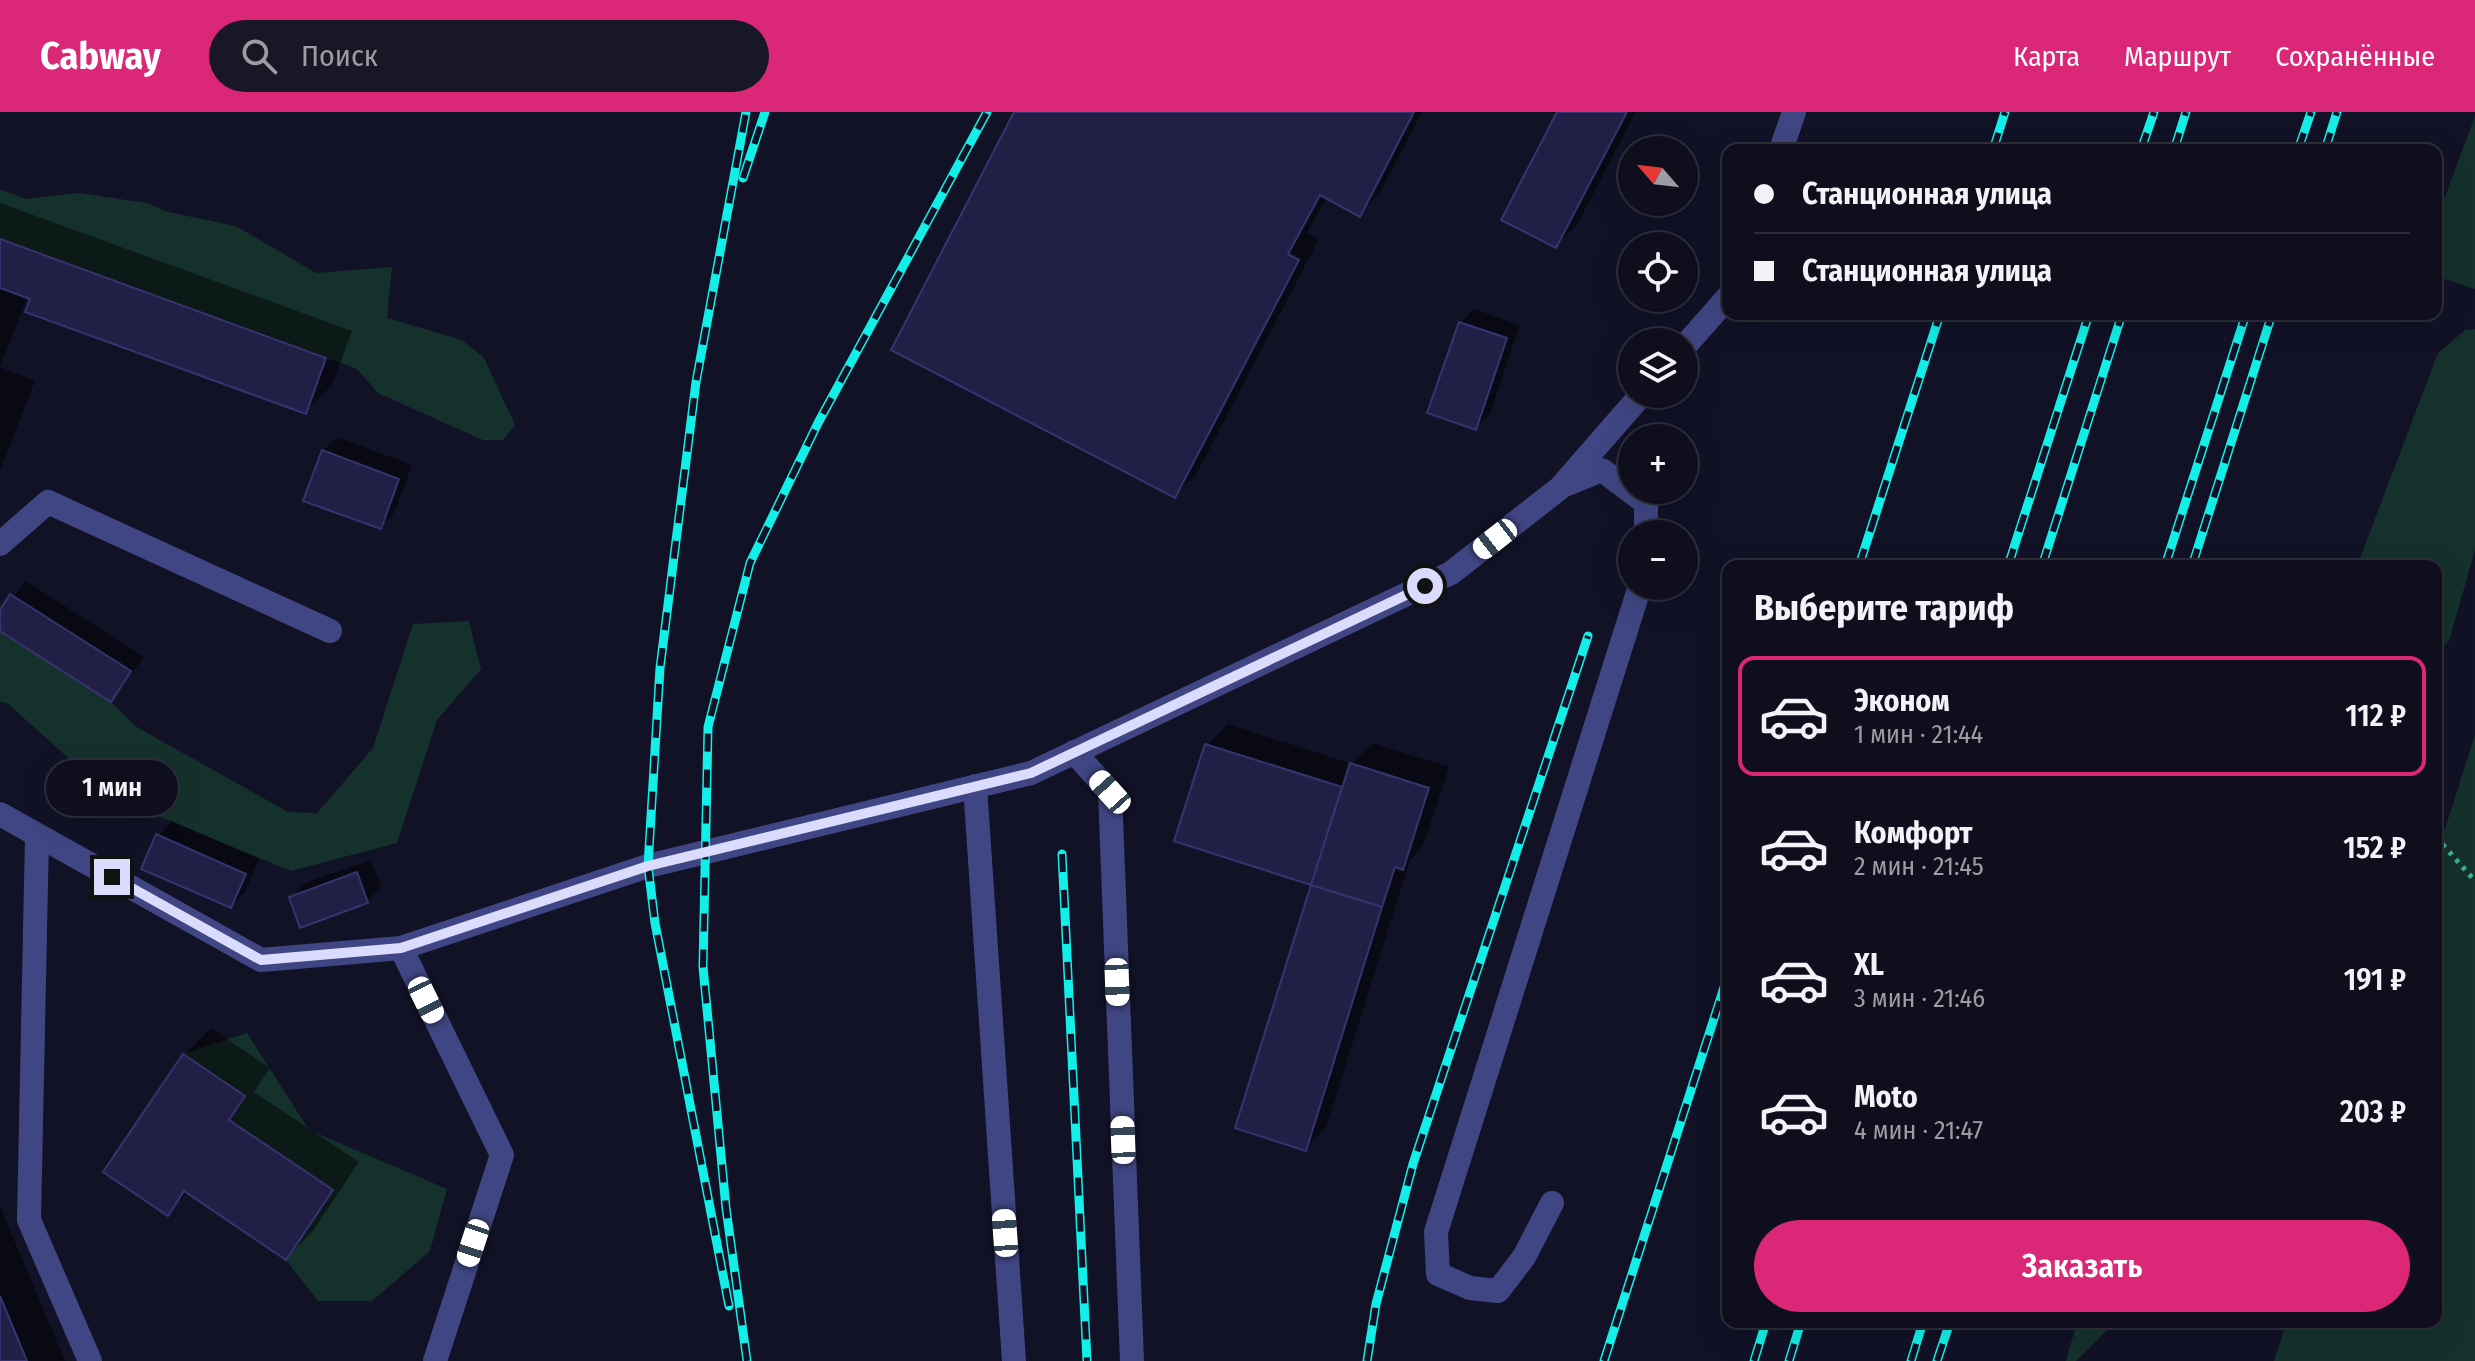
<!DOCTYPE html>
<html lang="ru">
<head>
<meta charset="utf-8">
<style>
	body { margin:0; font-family:"Fira Sans Condensed",sans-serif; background:#171726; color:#f1f3f6; height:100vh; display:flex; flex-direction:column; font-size:30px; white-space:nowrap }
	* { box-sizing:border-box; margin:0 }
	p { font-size:26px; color:#9b9ca4 }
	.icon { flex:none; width:44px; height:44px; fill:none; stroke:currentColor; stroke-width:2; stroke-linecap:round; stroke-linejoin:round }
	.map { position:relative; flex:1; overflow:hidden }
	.details { position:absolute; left:1722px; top:448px; width:720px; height:768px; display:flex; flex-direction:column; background:#0e0e1d; border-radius:16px; box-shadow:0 8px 32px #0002,0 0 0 2px #2e2e3b }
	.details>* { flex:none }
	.guide { position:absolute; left:1722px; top:32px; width:720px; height:176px; border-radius:16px; box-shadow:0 8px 32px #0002,0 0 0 2px #2e2e3b; display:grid; align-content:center; height:176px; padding:0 32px; background:#0e0e1d }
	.needle { width:52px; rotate:298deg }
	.tools { position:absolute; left:1618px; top:24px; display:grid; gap:16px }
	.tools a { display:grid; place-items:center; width:80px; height:80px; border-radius:50%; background:#0e0e1d; box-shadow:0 8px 32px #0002,0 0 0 2px #2e2e3b; font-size:40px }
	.end { position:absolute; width:36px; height:36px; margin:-18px; border:10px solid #dadbfd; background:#111; box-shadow:0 0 0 4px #111 }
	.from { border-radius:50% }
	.bubble { position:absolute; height:56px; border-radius:28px; background:#0e0e1d; box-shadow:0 8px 32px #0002,0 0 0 2px #2e2e3b; font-size:26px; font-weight:600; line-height:56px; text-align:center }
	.car { position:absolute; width:24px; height:48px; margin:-24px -12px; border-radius:10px; box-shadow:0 0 6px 2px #0007; background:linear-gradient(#fff 24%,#345 0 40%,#fff 0 76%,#345 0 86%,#fff 0) }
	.guide b { display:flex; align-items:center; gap:28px; height:76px; font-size:30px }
	.guide b+b { border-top:2px solid #2e2e3b }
	.guide i { width:20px; height:20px; background:#f1f3f6 }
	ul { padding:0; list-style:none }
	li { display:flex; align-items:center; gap:24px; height:120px; margin:0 16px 12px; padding:0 16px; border:4px solid transparent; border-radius:16px }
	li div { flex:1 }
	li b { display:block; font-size:30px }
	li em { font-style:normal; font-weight:600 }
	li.current { border-color:#db2777 }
	li>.icon { width:72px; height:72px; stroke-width:1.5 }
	h2 { padding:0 32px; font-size:36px; line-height:96px }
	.cta { display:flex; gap:16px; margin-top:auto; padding:16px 32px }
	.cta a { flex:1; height:92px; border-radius:48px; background:#db2777; color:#fff; font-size:32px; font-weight:600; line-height:92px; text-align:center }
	header { display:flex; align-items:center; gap:48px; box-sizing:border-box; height:112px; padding:0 40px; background:#db2777; color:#fff }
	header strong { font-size:38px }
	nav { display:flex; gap:44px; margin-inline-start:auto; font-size:28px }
	.search { width:560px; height:72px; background:#171726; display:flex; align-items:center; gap:20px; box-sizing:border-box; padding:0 28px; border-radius:44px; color:#9b9ca4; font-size:30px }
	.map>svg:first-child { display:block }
</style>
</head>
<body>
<header>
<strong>Cabway</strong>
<div class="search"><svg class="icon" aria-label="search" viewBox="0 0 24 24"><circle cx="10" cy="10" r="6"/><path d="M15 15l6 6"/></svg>Поиск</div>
<nav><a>Карта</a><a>Маршрут</a><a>Сохранённые</a></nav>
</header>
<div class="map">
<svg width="2475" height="1249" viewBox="0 0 2475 1249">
	<rect width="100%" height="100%" fill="#121227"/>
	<path fill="#15312c" d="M 2475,4 L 2475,177 L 2436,164 L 2436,109 Z
		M 0,77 L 26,87 L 78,81 L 147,91 L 168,100 L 236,114 L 316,161 L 392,155 L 387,206 L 462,228 L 484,246 L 515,313 L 503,328 L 483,328 L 378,281 L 357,257 L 0,127 Z
		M 2475,217 L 2475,438 L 2449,529 L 2436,540 L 2436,454 L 2357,454 L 2438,241 L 2465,218 Z
		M 469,509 L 481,557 L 437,608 L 397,731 L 291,759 L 112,685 L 7,591 L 0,590 L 0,519 L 111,590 L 135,614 L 288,700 L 317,701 L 373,636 L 413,512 Z
		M 2475,623 L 2475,1249 L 2274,1249 L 2287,1210 L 2436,1210 L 2436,745 Z
		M 247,921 L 309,1018 L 447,1077 L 430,1139 L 372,1189 L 318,1189 L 286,1148 L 333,1078 L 229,1008 L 245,984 L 183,942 Z
		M 2077,1210 L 2115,1210 L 2076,1249 L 2066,1249 Z"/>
	<path fill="#0007" d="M 1017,0 L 1422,0 L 1380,81 L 1359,102 L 1327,85 L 1307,121 L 1319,127 L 1196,363 L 1175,383 Z
		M 1560,0 L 1636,0 L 1577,113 L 1556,133 Z
		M 0,91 L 352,219 L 332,273 L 305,300 L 28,184 L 0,255 L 35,269 L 0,359 Z
		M 1474,197 L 1520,213 L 1490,302 L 1476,316 L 1460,211 Z
		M 337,325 L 412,353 L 394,401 L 380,415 L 323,339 Z
		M 26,469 L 144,545 L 111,588 L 0,517 L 0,501 Z
		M 1228,612 L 1352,652 L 1373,631 L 1449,655 L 1423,734 L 1410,748 L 1326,1016 L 1305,1037 L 1314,771 L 1177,728 L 1207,633 Z
		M 172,709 L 259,747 L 245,780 L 231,794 L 158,723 Z
		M 371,748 L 381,775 L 367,789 L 292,785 L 305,771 Z
		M 211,916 L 270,956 L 254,980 L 359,1050 L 313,1119 L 286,1146 L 188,1080 L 167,1101 L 184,943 Z
		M 0,1094 L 65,1249 L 0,1249 Z"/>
	<path fill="#221f47" stroke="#373371" stroke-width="2" d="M 1014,0 L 1414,0 L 1360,105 L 1320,83 L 1288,142 L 1299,148 L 1175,386 L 891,238 Z
		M 1557,0 L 1627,0 L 1556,136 L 1501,108 Z
		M 0,127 L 326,246 L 306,302 L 25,200 L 30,187 L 0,176 Z
		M 1459,210 L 1507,226 L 1476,318 L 1427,301 Z
		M 322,338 L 399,367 L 381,417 L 303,389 Z
		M 10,482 L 131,559 L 111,590 L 0,519 L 0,498 Z
		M 1205,632 L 1342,675 L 1311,773 L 1174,729 Z
		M 1350,651 L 1429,676 L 1403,758 L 1395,755 L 1382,795 L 1311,773 Z
		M 156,722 L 246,762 L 231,796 L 141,757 Z
		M 357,760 L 368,791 L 300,816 L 289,785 Z
		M 1311,773 L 1382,795 L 1306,1039 L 1235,1016 Z
		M 183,942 L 245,984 L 229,1008 L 333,1078 L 286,1148 L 184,1079 L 168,1104 L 103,1060 Z
		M 0,1184 L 27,1249 L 0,1249 Z"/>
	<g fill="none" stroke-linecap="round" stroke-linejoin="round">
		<path stroke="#38b29b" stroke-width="5" stroke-dasharray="4 6" stroke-linecap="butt" d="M 2436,725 L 2475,769"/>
		<path stroke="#404683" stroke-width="24" d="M 1781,38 L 1794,0
			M 1684,235 L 1728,185
			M 1565,373 L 1602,358 L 1646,391 L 1646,422
			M 0,432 L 48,390 L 330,519
			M 1074,640 L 1110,680 L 1132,1249
			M 975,674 L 1014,1249
			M 0,702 L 261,848 L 401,836 L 648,754 L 1031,661 L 1451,461 L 1560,376 L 1642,282
			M 37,723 L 29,1108 L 90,1249
			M 401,836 L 502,1043 L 435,1249
			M 1552,1091 L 1524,1145 L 1498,1179 L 1470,1176 L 1438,1162 L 1436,1120 L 1640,474"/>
		<g stroke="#13efe8" stroke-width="9">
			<path id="rail" d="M 1993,38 L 2005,0
				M 2141,38 L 2154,0
				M 2174,38 L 2186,0
				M 2298,38 L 2311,0
				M 2325,38 L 2337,0
				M 743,66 L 765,0
				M 1859,454 L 1940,202
				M 2008,454 L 2089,202
				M 2042,454 L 2122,202
				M 2165,454 L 2246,202
				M 2192,454 L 2272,202
				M 1062,742 L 1087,1249
				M 729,1194 L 655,811 L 648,754 L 660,556 L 696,270 L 746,0
				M 747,1249 L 726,1096 L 703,855 L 708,615 L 750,451 L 818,311 L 987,0
				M 1367,1249 L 1376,1192 L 1413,1052 L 1588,524
				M 1604,1249 L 1728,863
				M 1754,1249 L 1766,1210
				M 1789,1249 L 1801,1210
				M 1911,1249 L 1923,1210
				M 1937,1249 L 1950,1210"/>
		</g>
		<use href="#rail" stroke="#121227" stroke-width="6" stroke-dasharray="18" stroke-linecap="butt"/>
	</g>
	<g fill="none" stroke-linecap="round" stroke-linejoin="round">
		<path stroke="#dadbfd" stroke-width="10" d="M 112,765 L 261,848 L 401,836 L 648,754 L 1031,661 L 1425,474"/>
	</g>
</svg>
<div class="tools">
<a><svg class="needle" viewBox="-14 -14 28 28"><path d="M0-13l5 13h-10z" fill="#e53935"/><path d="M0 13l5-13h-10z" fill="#9b9ca4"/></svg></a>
<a><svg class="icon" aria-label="locate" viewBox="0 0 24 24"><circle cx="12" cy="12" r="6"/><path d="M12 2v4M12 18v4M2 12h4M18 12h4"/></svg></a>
<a><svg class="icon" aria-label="layers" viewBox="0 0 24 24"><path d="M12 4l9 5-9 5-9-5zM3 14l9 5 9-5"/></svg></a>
<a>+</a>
<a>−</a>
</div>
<i class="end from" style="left:1425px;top:474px"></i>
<i class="end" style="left:112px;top:765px"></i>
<div class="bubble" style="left:46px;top:648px;width:132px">1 мин</div>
<i class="car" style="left:1495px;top:427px;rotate:232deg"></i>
<i class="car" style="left:1110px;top:680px;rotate:318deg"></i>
<i class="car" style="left:1117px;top:870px;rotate:178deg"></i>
<i class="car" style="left:426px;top:888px;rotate:154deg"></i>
<i class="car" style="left:1123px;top:1028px;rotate:358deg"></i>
<i class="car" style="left:1005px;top:1121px;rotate:356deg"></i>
<i class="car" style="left:473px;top:1131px;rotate:198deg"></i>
<div class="guide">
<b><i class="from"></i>Станционная улица</b>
<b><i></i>Станционная улица</b>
</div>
<section class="details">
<h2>Выберите тариф</h2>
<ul>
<li class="current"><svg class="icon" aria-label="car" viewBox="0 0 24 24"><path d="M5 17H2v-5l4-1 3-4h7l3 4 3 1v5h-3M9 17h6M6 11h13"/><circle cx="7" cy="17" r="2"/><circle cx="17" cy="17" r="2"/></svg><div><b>Эконом</b><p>1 мин · 21:44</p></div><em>112 ₽</em></li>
<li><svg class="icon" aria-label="car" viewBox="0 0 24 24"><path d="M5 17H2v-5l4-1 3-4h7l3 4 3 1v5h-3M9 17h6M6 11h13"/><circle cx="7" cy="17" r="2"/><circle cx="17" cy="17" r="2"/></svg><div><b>Комфорт</b><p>2 мин · 21:45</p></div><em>152 ₽</em></li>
<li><svg class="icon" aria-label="car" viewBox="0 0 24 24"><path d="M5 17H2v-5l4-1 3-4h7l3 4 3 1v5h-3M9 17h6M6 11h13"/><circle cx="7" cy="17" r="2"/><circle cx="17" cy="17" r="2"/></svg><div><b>XL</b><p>3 мин · 21:46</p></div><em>191 ₽</em></li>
<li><svg class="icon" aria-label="car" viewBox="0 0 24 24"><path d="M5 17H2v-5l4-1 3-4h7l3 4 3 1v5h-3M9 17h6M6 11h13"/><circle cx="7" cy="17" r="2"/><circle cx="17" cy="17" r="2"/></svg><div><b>Moto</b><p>4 мин · 21:47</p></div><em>203 ₽</em></li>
</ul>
<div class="cta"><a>Заказать</a></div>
</section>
</div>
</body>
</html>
